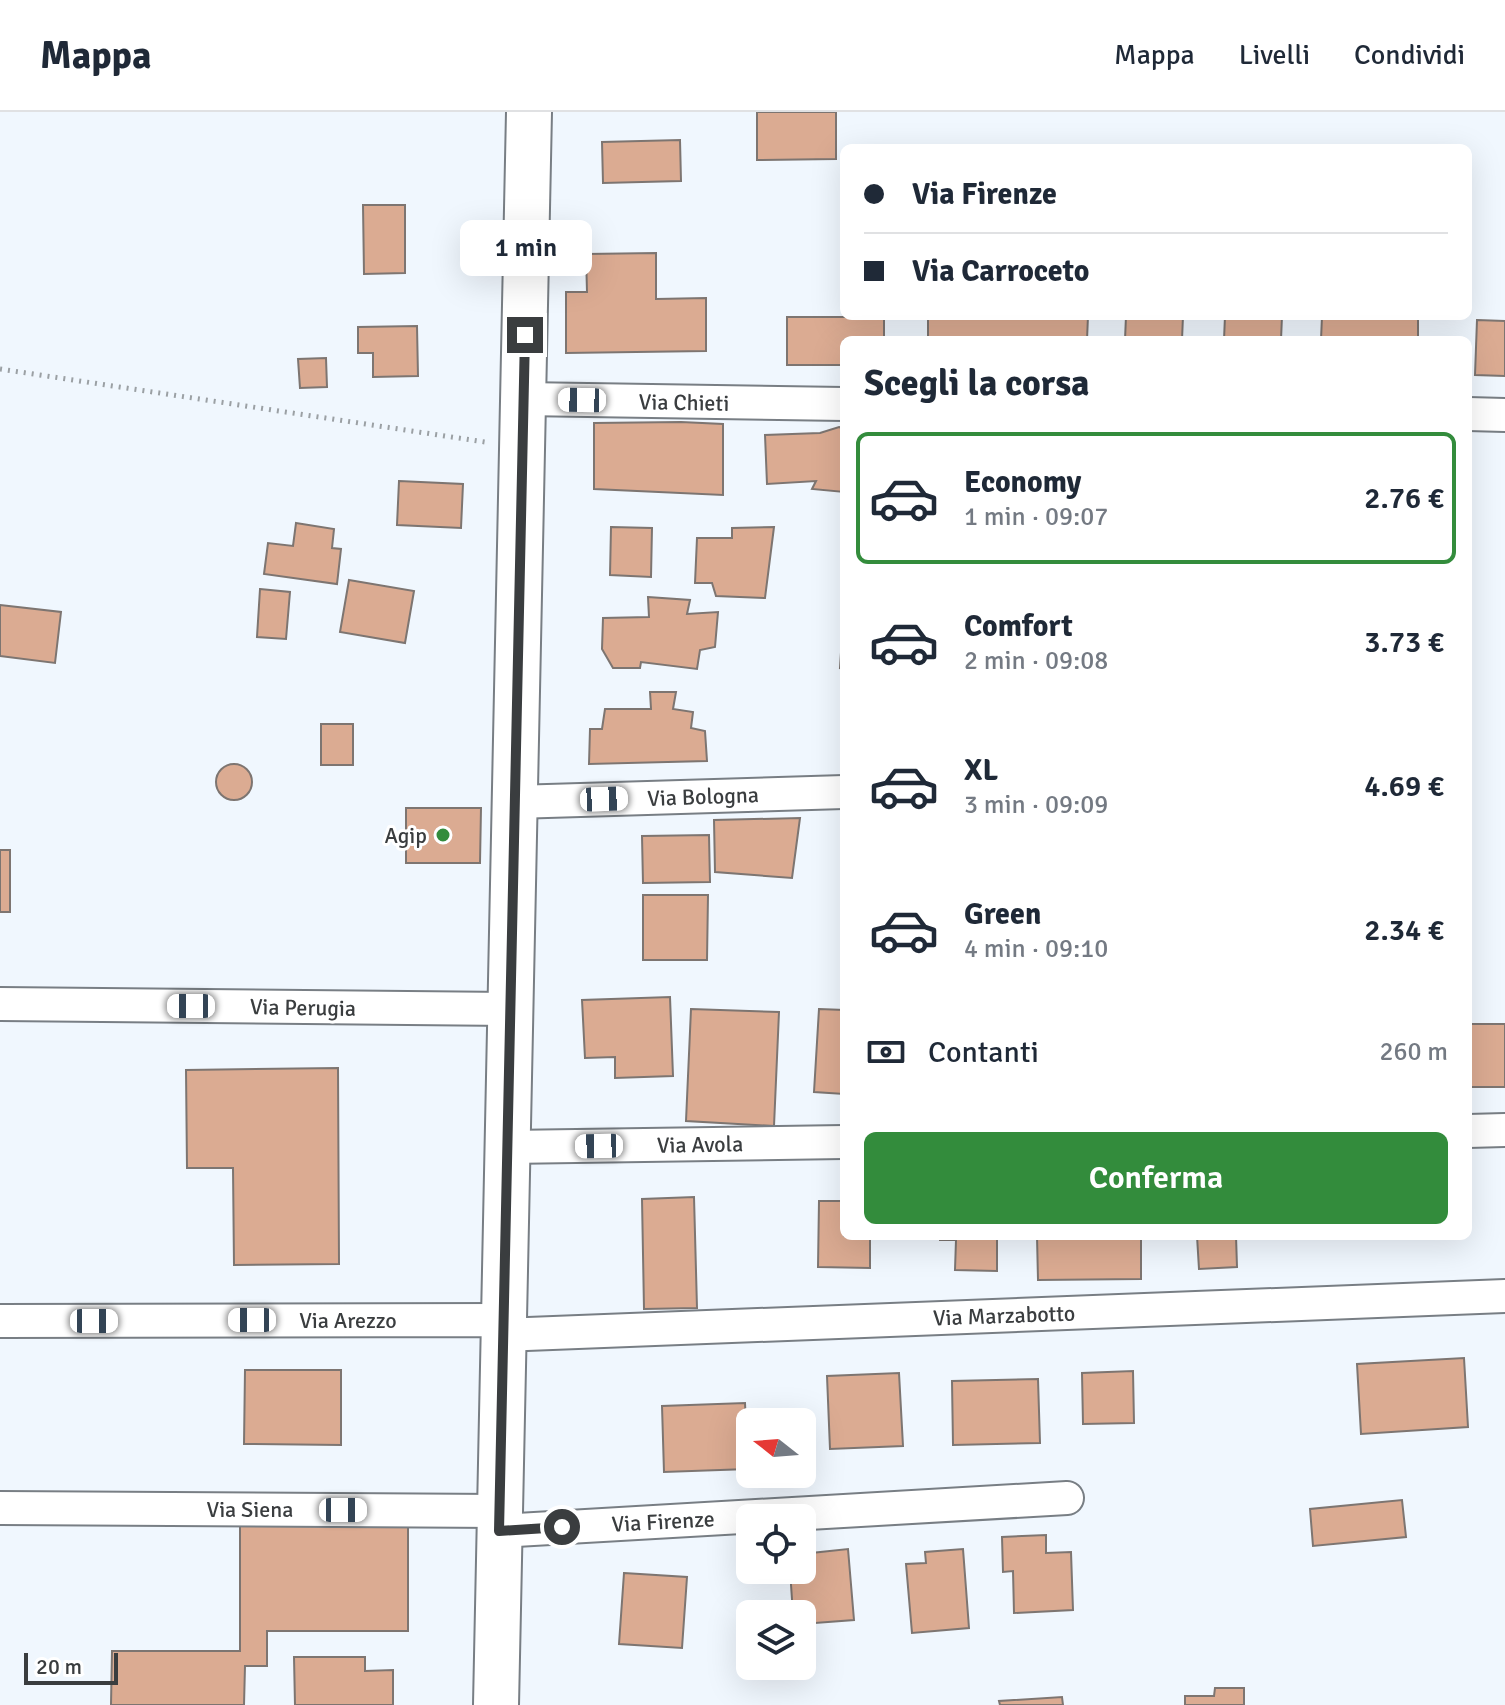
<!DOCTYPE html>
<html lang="it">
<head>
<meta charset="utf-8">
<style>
	body { margin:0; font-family:Signika,sans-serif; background:#f6f6f7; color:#1f2937; height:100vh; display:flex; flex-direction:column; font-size:30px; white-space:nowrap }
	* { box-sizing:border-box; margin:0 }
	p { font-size:26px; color:#747a83 }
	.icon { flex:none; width:44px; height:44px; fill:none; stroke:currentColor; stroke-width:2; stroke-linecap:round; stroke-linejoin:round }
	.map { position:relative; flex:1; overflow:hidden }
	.details { position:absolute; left:840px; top:224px; width:632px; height:904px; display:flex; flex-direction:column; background:#fff; border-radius:12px; box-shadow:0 8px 32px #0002 }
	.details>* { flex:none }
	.banner { position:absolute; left:840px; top:32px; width:632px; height:176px; border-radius:12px; box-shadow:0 8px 32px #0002; display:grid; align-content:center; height:176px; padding:0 24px; background:#fff }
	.needle { width:52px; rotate:287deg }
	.controls { position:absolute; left:736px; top:1296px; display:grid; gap:16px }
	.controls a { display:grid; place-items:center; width:80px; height:80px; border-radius:12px; background:#fff; box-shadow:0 8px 32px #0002; font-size:40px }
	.scale { position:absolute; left:24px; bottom:20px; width:94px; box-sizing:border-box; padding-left:8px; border:4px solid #3a3d3f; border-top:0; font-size:22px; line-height:28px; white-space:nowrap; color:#3a3d3f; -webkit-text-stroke:6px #fff; paint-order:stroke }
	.end { position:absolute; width:36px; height:36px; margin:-18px; border:10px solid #3a3d3f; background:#fff; box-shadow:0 0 0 4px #fff }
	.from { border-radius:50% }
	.bubble { position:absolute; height:56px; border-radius:12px; background:#fff; box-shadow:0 8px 32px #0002; font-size:26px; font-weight:600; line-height:56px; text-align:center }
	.car { position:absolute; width:24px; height:48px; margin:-24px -12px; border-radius:10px; box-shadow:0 0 6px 2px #0007; background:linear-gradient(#fff 24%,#345 0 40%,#fff 0 76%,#345 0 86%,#fff 0) }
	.banner b { display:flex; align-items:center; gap:28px; height:76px; font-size:30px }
	.banner b+b { border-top:2px solid #e0e1e3 }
	.banner i { width:20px; height:20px; background:#1f2937 }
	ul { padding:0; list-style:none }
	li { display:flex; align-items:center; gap:24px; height:132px; margin:0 16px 12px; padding:0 8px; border:4px solid transparent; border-radius:12px }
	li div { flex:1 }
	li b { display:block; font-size:30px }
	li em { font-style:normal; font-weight:600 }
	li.current { border-color:#338c3c }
	li>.icon { width:72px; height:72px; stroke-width:1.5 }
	h2 { padding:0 24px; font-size:36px; line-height:96px }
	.pay { display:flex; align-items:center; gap:20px; height:88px; padding:0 24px; font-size:30px }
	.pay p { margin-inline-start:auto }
	.cta { display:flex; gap:16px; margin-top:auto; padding:16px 24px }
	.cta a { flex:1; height:92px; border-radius:12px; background:#338c3c; color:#fff; font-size:32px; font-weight:600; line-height:92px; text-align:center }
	header { display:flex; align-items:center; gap:48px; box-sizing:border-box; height:112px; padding:0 40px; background:#fff; border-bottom:2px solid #e0e1e3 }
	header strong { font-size:38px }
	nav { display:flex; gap:44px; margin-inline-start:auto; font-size:28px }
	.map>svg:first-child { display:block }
</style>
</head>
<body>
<header>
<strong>Mappa</strong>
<nav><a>Mappa</a><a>Livelli</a><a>Condividi</a></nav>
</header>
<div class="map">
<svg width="1505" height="1593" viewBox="0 0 1505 1593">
	<rect width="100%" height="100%" fill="#f0f7fe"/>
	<path fill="#dbab92" stroke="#7d7571" stroke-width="2" d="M 757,0 L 836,0 L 836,47 L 757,48 Z
		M 680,28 L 681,69 L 603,71 L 602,30 Z
		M 363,93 L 405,93 L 405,161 L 364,162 Z
		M 656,141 L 656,187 L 706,186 L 706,239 L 566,241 L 566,180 L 587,180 L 586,142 Z
		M 928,204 L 1088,204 L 1087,228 L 928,228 Z
		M 1126,204 L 1183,204 L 1182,228 L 1125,228 Z
		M 1225,204 L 1282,204 L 1281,228 L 1224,228 Z
		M 1322,204 L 1418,204 L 1418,228 L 1321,228 Z
		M 787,205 L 884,205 L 884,228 L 844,228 L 844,253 L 787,253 Z
		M 1477,208 L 1505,209 L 1505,264 L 1475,263 Z
		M 417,214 L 418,264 L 373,265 L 373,241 L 358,241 L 358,215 Z
		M 326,246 L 327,275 L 300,276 L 298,247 Z
		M 681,310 L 723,312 L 723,383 L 594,377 L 594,311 Z
		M 839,315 L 844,317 L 844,380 L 812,377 L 816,369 L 767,372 L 765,323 L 820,321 Z
		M 399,369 L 463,372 L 461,416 L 397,413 Z
		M 296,411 L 334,417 L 332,436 L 341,437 L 337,472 L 264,462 L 268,431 L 293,434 Z
		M 611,415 L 652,416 L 651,465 L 610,463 Z
		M 774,415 L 765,486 L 716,484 L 712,471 L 695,471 L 697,426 L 732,426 L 732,416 Z
		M 349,468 L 414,479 L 405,531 L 340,520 Z
		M 260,477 L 290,480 L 286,527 L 257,525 Z
		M 648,485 L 690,488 L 687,502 L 718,500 L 715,535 L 700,538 L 697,557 L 641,550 L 640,556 L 613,556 L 602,537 L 603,506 L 649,505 Z
		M 0,493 L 61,500 L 55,551 L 0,544 Z
		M 844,494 L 844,555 L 840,556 Z
		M 650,580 L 676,580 L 673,597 L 693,600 L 691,616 L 705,619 L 707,649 L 589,652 L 590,617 L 602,617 L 605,597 L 651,597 Z
		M 321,612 L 353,612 L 353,653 L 321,653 Z
		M216 670a18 18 0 1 1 36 0a18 18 0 1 1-36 0Z
		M 406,696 L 481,696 L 480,751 L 406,751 Z
		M 800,706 L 792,766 L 715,760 L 714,708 Z
		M 709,723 L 710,770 L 643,771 L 642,724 Z
		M 0,738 L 10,738 L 10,800 L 0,800 Z
		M 643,783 L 708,783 L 707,848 L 643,848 Z
		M 670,885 L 673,964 L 615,966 L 615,945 L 585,946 L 582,888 Z
		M 691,897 L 779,900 L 774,1014 L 686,1009 Z
		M 819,897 L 844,898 L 844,982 L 814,980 Z
		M 1468,912 L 1505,912 L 1505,975 L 1468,975 Z
		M 338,956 L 339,1152 L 234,1153 L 233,1056 L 187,1056 L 186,958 Z
		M 694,1085 L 697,1196 L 644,1197 L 642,1087 Z
		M 819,1089 L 844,1089 L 844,1124 L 870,1124 L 870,1156 L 818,1155 Z
		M 940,1124 L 997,1124 L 997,1159 L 955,1158 L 956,1128 L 940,1128 Z
		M 1037,1124 L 1141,1124 L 1141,1167 L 1038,1168 Z
		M 1197,1124 L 1236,1124 L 1237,1155 L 1199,1157 Z
		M 1464,1246 L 1468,1315 L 1361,1322 L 1357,1252 Z
		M 245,1258 L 341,1258 L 341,1333 L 244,1332 Z
		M 1133,1259 L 1134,1311 L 1083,1312 L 1082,1261 Z
		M 899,1261 L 903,1334 L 830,1337 L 827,1264 Z
		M 1038,1267 L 1040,1331 L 953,1333 L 952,1269 Z
		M 745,1291 L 748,1357 L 664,1360 L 662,1294 Z
		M 1402,1388 L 1406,1425 L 1313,1434 L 1310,1397 Z
		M 240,1410 L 408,1410 L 408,1519 L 267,1519 L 267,1554 L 245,1554 L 244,1593 L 111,1593 L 112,1539 L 240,1539 Z
		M 1046,1423 L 1046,1441 L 1071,1440 L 1073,1498 L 1014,1501 L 1013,1459 L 1003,1460 L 1002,1425 Z
		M 848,1437 L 854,1508 L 802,1512 L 802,1502 L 793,1502 L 790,1458 L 802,1458 L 802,1442 Z
		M 963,1437 L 969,1516 L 912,1521 L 906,1452 L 926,1451 L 925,1440 Z
		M 624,1461 L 687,1465 L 682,1536 L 619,1532 Z
		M 294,1545 L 365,1545 L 365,1559 L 393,1558 L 393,1593 L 295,1593 Z
		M 1215,1576 L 1244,1576 L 1244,1593 L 1185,1593 L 1185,1584 L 1214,1584 Z
		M 1062,1585 L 1063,1593 L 1000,1593 L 999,1589 Z"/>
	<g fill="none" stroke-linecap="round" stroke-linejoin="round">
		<g stroke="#787e84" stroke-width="36">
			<path id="street" d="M 523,287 L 844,292
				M 1468,302 L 1505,303
				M 514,690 L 844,680
				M 0,892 L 510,897
				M 1468,1019 L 1505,1018
				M 507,1035 L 844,1030
				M 0,1209 L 504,1208
				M 503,1223 L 1505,1184
				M 0,1396 L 500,1399
				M 499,1419 L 1067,1386"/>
		</g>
		<g stroke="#787e84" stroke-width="48">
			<path id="secondary" d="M 496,1593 L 529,0"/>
		</g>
		<path stroke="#9ba0a4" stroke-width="5" stroke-dasharray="2 6" stroke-linecap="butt" d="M 0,257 L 485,330"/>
		<use href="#street" stroke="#fff" stroke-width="32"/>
		<use href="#secondary" stroke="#fff" stroke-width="44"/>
	</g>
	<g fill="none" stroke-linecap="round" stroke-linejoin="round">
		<path stroke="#3a3d3f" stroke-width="10" d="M 525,223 L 499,1419 L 562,1415"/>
	</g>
	<circle fill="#338c3c" stroke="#fff" stroke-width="3" cx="443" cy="723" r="8"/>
	<g text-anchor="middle" stroke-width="6" stroke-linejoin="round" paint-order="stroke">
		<g font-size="22" fill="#3a3d3f" stroke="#fff">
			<text transform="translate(684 290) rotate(1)" y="8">Via Chieti</text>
			<text transform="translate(703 684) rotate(-2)" y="8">Via Bologna</text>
			<text transform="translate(303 895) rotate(1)" y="8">Via Perugia</text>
			<text transform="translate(700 1032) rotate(-1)" y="8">Via Avola</text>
			<text transform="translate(1004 1203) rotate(-2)" y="8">Via Marzabotto</text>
			<text x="348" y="1216">Via Arezzo</text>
			<text x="250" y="1405">Via Siena</text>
			<text transform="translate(663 1409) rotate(-3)" y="8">Via Firenze</text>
		</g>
		<g font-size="22" fill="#3a3d3f" stroke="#fff" text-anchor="end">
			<text x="427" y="731">Agip</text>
		</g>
	</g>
</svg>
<div class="controls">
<a><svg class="needle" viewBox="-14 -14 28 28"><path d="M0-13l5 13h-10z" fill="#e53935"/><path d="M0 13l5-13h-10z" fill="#747a83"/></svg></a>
<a><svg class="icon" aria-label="locate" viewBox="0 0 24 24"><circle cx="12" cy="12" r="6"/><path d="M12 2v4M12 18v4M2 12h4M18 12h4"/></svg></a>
<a><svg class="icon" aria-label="layers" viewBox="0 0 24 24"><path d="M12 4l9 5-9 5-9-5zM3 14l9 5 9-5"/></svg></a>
</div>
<div class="scale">20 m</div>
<i class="end from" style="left:562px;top:1415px"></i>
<i class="end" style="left:525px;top:223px"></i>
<div class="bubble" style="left:460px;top:108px;width:132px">1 min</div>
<i class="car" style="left:582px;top:288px;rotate:271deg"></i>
<i class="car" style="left:604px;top:687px;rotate:88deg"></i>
<i class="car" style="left:191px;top:894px;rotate:270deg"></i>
<i class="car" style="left:599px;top:1034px;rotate:269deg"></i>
<i class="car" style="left:252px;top:1208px;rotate:270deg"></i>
<i class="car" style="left:94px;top:1209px;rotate:90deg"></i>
<i class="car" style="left:343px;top:1398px;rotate:90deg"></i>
<div class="banner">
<b><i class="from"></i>Via Firenze</b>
<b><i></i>Via Carroceto</b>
</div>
<section class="details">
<h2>Scegli la corsa</h2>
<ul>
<li class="current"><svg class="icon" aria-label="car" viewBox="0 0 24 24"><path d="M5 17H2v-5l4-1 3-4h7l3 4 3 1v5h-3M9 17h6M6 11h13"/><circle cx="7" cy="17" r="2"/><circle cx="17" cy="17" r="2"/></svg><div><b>Economy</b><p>1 min · 09:07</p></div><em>2.76 €</em></li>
<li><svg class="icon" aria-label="car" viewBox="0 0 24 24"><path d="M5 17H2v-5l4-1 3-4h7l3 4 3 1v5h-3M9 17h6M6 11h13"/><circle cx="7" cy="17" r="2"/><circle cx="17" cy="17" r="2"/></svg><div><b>Comfort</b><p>2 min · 09:08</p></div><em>3.73 €</em></li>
<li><svg class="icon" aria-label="car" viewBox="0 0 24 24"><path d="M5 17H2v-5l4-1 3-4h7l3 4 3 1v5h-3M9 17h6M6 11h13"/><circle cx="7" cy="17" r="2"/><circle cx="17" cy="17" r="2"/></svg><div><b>XL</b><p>3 min · 09:09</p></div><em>4.69 €</em></li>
<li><svg class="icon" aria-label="car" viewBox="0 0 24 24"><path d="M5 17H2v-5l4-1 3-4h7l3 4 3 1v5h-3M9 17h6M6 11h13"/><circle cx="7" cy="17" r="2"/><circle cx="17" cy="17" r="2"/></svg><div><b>Green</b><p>4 min · 09:10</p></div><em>2.34 €</em></li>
</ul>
<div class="pay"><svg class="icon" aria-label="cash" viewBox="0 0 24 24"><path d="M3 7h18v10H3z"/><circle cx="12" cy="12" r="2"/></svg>Contanti<p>260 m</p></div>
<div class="cta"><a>Conferma</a></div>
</section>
</div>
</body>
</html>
